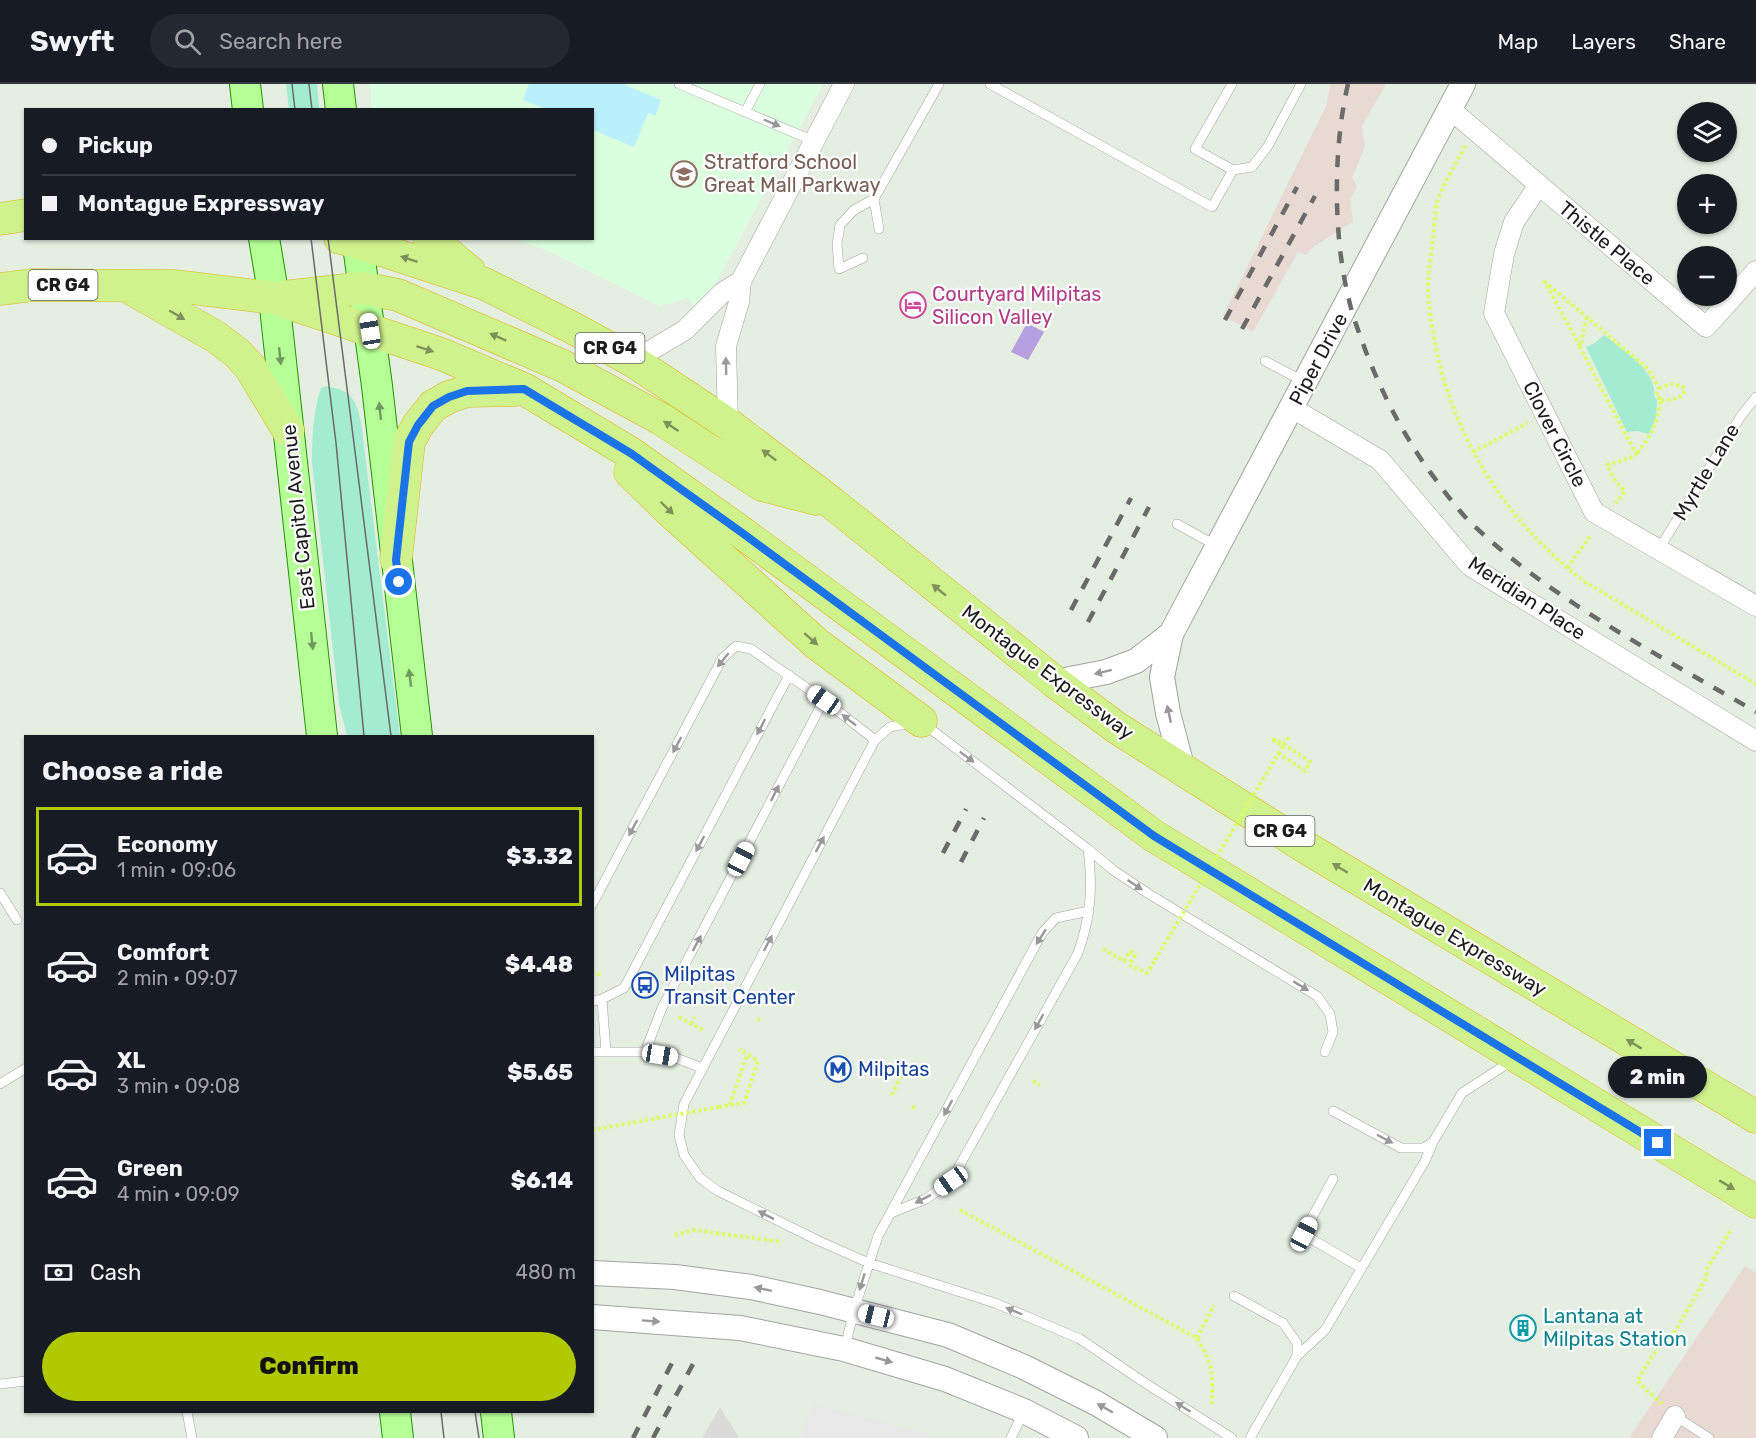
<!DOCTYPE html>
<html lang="en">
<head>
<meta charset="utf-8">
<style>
	body { margin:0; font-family:Rubik,sans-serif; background:#242831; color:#f1f3f6; height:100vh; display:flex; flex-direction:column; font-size:22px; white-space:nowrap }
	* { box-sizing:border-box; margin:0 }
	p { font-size:20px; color:#9ea1a6 }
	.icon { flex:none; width:33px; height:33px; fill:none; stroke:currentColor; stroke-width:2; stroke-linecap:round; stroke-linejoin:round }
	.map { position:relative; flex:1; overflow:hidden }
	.details { position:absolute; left:24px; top:651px; width:570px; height:678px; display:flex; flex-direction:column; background:#171b24; border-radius:0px; box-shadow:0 2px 4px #0004 }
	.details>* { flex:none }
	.banner { position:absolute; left:24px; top:24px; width:570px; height:132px; border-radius:0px; box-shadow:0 2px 4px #0004; display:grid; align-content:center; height:132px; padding:0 18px; background:#171b24 }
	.controls { position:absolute; left:1677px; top:18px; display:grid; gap:12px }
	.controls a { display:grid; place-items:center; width:60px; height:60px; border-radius:50%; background:#171b24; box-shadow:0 2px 4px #0004; font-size:30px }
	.end { position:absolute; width:27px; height:27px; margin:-14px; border:8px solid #1a73e8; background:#fff; box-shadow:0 0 0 3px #fff }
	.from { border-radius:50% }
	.bubble { position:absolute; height:42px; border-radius:21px; background:#171b24; box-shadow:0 2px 4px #0004; font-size:20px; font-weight:800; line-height:42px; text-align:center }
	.car { position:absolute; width:18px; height:36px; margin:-18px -9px; border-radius:8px; box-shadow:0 0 4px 2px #0007; background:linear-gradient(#fff 24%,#345 0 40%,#fff 0 76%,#345 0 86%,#fff 0) }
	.banner b { display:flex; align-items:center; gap:21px; height:57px; font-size:22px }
	.banner b+b { border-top:2px solid #363941 }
	.banner i { width:15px; height:15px; background:#f1f3f6 }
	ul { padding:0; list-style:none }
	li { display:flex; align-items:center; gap:18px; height:99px; margin:0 12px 9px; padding:0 6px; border:3px solid transparent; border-radius:0px }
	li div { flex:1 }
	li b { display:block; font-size:22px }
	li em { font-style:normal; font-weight:800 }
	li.current { border-color:#b0c900 }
	li>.icon { width:54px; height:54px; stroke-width:1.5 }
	h2 { padding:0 18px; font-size:27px; line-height:72px }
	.pay { display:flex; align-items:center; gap:15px; height:66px; padding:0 18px; font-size:22px }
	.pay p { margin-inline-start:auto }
	.primary-button { display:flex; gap:12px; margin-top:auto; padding:12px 18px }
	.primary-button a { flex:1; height:69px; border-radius:36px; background:#b0c900; color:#111; font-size:24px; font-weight:800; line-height:69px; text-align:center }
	header { display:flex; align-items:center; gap:36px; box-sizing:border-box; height:84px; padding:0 30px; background:#171b24; border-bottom:2px solid #363941 }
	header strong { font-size:28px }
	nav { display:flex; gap:33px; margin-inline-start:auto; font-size:21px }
	.search { width:420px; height:54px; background:#242831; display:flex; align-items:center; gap:15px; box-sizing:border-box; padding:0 21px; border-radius:33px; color:#9ea1a6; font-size:22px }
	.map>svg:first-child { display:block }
</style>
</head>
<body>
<header>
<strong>Swyft</strong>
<div class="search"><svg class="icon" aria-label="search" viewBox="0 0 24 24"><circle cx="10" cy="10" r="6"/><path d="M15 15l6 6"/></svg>Search here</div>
<nav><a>Map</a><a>Layers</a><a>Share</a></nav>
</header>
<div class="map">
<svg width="1756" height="1354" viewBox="0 0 1756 1354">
	<rect width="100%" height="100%" fill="#e4eee1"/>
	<path fill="#dadad9" d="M 720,1323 L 739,1354 L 702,1354 Z"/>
	<path fill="#e8d9d3" d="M 1330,0 L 1386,0 L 1362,42 L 1365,62 L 1352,94 L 1357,102 L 1350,116 L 1353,138 L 1313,163 L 1306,171 L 1298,168 L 1253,248 L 1223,232 L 1327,20 Z
		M 1745,1182 L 1756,1189 L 1756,1354 L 1629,1354 Z"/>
	<path fill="#daffde" d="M 370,0 L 823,0 L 712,206 L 694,223 L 688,214 L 660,222 L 550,168 L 517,155 L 592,154 L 592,26 L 372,25 Z"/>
	<path fill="#a3ecd1" d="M 286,0 L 317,0 L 319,25 L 289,25 Z
		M 1604,251 C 1621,265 1658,287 1654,312 L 1657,316 L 1656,334 L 1649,350 L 1638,347 L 1627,348 L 1586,263 L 1595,259 Z
		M 326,302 C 331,304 336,304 341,306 C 355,311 358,325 361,338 L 400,652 L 347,652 L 339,620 L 312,378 C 312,352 313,329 321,304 Z"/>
	<path fill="#baeffc" d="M 529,0 L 623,0 L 661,16 L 655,32 L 648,29 L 634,63 L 593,46 L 592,26 L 546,25 L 523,16 Z"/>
	<path fill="#e8e8e8" d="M 813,1320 L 911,1346 L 933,1354 L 801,1354 Z"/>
	<path fill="#b59fdf" d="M 1027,239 L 1044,248 L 1028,276 L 1011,268 Z"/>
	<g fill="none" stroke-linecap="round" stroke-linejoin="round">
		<g stroke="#a3a3a3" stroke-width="10">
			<path id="service" d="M 679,0 L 814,57
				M 990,0 L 1212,123 L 1233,86 L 1195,65 L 1232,0
				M 745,28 L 760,0
				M 1233,86 L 1252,83 L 1268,62 L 1301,0
				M 874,115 L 879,145
				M 863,174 L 839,185 L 837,160 L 840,141 L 854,126 L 874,115 L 939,0
				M 1265,277 L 1305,298
				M 1177,440 L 1217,462
				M 1659,465 L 1741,332 L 1756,313
				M 911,639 L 890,643 L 875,656 L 684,1020 L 679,1051 L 684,1071 L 700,1094 L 718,1107 L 819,1157 L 869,1179 L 995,1219 L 1080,1255 L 1142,1297 L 1232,1354
				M 924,640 L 1088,765 L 1113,786 L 1149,810 L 1317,912 L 1330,930 L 1333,948 L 1325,968
				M 0,809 L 17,836
				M 592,821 L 722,575 L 736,562 L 751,565 L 824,616 L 875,656
				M 602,915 L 606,968
				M 592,917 L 602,915 L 624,904 L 789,591
				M 592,968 L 645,968 L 676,974 L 702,984
				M 645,968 L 662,924 L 824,616
				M 0,1000 L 26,984
				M 1333,1027 L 1401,1064 L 1423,1064 L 1433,1058 L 1462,1009 L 1513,976
				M 1333,1095 L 1303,1150 L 1361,1184
				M 891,1129 L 926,1115 L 951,1097 L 1078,869 C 1091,832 1093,804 1088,765
				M 1234,1212 L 1283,1239 L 1297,1259 L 1297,1272 L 1250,1354
				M 845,1264 L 854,1226 L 878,1152 L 1042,849 L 1056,834 L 1089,827
				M 1297,1272 L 1325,1246 L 1425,1077 L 1433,1058
				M 0,1300 L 26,1297
				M 187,1328 L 192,1354
				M 1675,1332 L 1709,1354
				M 1011,1354 L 1023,1329"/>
		</g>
		<g stroke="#a3a3a3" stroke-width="21">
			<path id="minor" d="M 1450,25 L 1706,243 L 1756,187
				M 1539,101 L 1514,138 L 1504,170 L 1494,229 L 1594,428 L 1756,522
				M 633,277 L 685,246 L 722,209 L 741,197
				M 1292,324 L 1380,376 L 1470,482 L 1756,657
				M 728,340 L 726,262 L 739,218 L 741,197 L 844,0
				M 1662,1354 L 1675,1332"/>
		</g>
		<g stroke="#a3a3a3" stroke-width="26">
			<path id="tertiary" d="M 1055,598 L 1106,588 L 1136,577 L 1171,550
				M 1183,686 L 1168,629 L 1162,593 L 1171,550 L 1463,0
				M 592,1189 L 675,1193 L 751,1203 L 820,1218 L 948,1251 L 1024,1283 L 1096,1319 L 1155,1354
				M 592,1233 L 740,1244 L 844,1265 L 945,1295 L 1024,1327 L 1076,1354"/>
		</g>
		<g stroke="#1f9500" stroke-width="32">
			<path id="primary" d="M 245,0 L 248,26
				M 338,0 L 341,26
				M 264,154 L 274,214 L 322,652
				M 357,154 L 377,302 L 417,652
				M 395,1328 L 398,1354
				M 496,1328 L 499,1354"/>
		</g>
		<g stroke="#e1b51a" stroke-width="33">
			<path id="trunk" d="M 0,135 L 26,131
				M 340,154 L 357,158 L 485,200 L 571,243 L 633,277 L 728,340 L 832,419 L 1055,598 L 1117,644 L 1305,763 L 1756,1033
				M 429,154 L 470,188
				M 130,204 L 216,253 L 237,269 L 250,283 L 288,346
				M 0,205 L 33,201 L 175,202 L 274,214 L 441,270 L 524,305 L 632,370 L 741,448 L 1154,752 L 1756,1118
				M 284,213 L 363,204 L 398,211 L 563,282 L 661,335 L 762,401 L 816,415
				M 630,388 L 670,427 L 817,560 L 921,637
				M 396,475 L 409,358 L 418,341 L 433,322 L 449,313 L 467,307 L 516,306"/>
		</g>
		<path stroke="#dbff62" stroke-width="4" stroke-dasharray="3 3" stroke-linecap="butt" d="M 1465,62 C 1458,76 1440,106 1437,119 C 1435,131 1434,144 1433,156 C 1431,172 1428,189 1428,206 C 1429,230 1434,255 1439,278 C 1462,368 1511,441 1585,498 L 1756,600
			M 1587,233 L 1580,263 L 1636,370 L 1630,374 L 1607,381 L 1616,398 L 1625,407 L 1616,419
			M 1580,262 L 1545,198 L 1648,285 L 1659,304 L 1656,311 L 1661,316 C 1656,340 1652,352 1636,370
			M 1659,304 L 1671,300 L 1682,302 L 1685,306 L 1682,312 L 1671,316 L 1661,316
			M 1473,368 L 1528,339
			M 1567,484 L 1591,451
			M 1272,655 L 1284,660 L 1290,651
			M 1278,669 L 1305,687 L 1310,678 L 1284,660
			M 1103,865 L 1124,877 L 1130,867 L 1135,871 L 1129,881 L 1147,889 L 1155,876
			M 592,877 L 593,876
			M 592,887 L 602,892
			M 679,933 L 703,946
			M 758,935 L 760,936
			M 691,940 L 694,933
			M 1033,997 L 1040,1001
			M 892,1011 L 902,990
			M 730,1021 L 747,970
			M 719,1023 L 744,1019 L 758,977 L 739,965
			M 912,1023 L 915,1024
			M 960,1126 L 1197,1254 C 1213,1280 1213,1290 1212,1320
			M 675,1151 L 694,1146 L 782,1158
			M 1197,1254 L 1214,1221
			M 1662,1320 L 1637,1297 L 1658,1263 L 1670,1256 L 1706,1194 L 1707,1185 L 1731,1145"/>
		<use href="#service" stroke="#fff" stroke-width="9"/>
		<use href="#minor" stroke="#fff" stroke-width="20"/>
		<use href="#tertiary" stroke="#fff" stroke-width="24"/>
		<use href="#primary" stroke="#b6ff96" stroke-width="30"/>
		<use href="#trunk" stroke="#d0f28c" stroke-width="32"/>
		<path stroke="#6a6a6a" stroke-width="1.5" d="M 292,0 L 295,26
			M 309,0 L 312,26
			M 311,154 L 336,359 L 364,652
			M 328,154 L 391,652
			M 441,1328 L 444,1354
			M 475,1328 L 479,1354"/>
		<path stroke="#6a6a6a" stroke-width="4.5" stroke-dasharray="12 12" stroke-linecap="butt" d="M 1348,0 C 1333,64 1333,152 1349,216 C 1353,234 1360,251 1366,268 C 1383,311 1401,346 1427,384 C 1440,401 1457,426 1473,441 C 1555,518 1659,571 1756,628
			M 1225,236 L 1297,103
			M 1242,245 L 1315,112
			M 1071,526 L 1131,414
			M 1088,538 L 1149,423
			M 943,769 L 966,725
			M 961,778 L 984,734
			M 633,1354 L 673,1277
			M 653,1354 L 693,1280"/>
		<path stroke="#dbff62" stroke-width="4" stroke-dasharray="3 3" stroke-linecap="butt" d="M 1155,876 L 1283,662 L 1272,655
			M 592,1046 L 719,1023"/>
	</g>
	<defs><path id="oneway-solid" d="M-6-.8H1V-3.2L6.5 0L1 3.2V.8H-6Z" transform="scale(1.5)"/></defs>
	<g fill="#999">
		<use href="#oneway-solid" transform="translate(772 39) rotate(23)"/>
		<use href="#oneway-solid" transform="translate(726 282) rotate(-91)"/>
		<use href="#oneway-solid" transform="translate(723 576) rotate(129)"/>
		<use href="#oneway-solid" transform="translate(1103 588) rotate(166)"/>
		<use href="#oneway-solid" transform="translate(1169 630) rotate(-102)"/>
		<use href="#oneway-solid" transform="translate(849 636) rotate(-142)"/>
		<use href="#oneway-solid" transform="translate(761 643) rotate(118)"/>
		<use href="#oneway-solid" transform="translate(677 661) rotate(118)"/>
		<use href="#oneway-solid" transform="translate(967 673) rotate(37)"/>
		<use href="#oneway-solid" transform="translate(775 709) rotate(-63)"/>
		<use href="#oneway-solid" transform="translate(633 744) rotate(118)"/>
		<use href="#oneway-solid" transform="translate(700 760) rotate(118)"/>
		<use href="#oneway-solid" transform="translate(820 760) rotate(-62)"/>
		<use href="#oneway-solid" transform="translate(1135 801) rotate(34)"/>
		<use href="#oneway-solid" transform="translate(1041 853) rotate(123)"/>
		<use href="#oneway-solid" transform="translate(697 859) rotate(-62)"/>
		<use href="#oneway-solid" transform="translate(768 859) rotate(-62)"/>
		<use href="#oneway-solid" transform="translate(1301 902) rotate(31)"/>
		<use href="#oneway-solid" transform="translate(1039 938) rotate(119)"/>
		<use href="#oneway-solid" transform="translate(948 1024) rotate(118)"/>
		<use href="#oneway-solid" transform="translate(1385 1055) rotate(28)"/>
		<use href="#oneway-solid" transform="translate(923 1115) rotate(153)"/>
		<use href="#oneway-solid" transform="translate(766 1131) rotate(-153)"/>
		<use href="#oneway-solid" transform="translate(862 1198) rotate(107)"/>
		<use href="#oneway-solid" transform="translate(763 1205) rotate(-168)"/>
		<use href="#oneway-solid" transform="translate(1014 1227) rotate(-157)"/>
		<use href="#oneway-solid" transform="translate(651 1237) rotate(4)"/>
		<use href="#oneway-solid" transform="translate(884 1276) rotate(16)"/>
		<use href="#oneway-solid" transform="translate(1183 1323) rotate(-148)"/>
		<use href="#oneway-solid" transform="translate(1105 1324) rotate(-150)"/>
	</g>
	<g fill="#7f925a">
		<use href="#oneway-solid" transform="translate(409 175) rotate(-162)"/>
		<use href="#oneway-solid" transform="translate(177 231) rotate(30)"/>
		<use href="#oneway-solid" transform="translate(498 253) rotate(-156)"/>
		<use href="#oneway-solid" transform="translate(425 265) rotate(18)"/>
		<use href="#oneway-solid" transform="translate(671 342) rotate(-147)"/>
		<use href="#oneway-solid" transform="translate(769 371) rotate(-143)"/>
		<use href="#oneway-solid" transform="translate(667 424) rotate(44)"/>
		<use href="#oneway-solid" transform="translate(939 506) rotate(-141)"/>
		<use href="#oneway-solid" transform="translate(811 555) rotate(41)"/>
		<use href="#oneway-solid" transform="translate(1340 784) rotate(-149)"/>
		<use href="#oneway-solid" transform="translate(1634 960) rotate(-149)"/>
		<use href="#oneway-solid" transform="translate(1727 1101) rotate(31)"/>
	</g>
	<g fill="#71995f">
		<use href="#oneway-solid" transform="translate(280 272) rotate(84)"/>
		<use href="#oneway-solid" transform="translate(380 327) rotate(-96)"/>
		<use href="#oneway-solid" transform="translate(312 557) rotate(84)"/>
		<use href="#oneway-solid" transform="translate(410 594) rotate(-97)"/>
	</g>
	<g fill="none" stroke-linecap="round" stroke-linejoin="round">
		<path stroke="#1a73e8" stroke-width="8" d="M 399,498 L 396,476 L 409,358 L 418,341 L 433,322 L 449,313 L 467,307 L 524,305 L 632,370 L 650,383 L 741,448 L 1154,752 L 1658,1059"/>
	</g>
	<defs>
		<g id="school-ring" transform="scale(1.35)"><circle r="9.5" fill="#fff" stroke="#8d6e63" stroke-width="1.5"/><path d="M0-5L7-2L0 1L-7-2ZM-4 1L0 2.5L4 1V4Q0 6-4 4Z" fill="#8d6e63"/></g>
		<g id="hotel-ring" transform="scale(1.35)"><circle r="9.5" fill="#fff" stroke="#d1479c" stroke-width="1.5"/><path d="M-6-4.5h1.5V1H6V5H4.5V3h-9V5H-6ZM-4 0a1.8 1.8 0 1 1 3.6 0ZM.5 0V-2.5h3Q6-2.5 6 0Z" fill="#d1479c"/></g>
		<g id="bus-ring" transform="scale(1.35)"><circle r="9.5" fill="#fff" stroke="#1a4fb4" stroke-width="1.5"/><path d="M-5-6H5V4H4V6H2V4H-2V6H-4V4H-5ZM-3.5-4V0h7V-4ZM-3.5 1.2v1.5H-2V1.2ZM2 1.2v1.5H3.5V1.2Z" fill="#1a4fb4"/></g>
		<g id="metro-ring" transform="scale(1.35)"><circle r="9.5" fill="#fff" stroke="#1a4fb4" stroke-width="1.5"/><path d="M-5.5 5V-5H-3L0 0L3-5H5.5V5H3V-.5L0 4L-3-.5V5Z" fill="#1a4fb4"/></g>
		<g id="building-ring" transform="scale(1.35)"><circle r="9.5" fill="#fff" stroke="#0f9aa8" stroke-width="1.5"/><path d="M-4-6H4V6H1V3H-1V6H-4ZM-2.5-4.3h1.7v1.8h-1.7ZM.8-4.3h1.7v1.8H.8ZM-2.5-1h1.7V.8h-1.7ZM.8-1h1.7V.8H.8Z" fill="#0f9aa8"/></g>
	</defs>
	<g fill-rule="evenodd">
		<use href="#school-ring" x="684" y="90"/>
		<use href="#hotel-ring" x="913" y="221"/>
		<use href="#bus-ring" x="645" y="901"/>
		<use href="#metro-ring" x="838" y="985"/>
		<use href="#building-ring" x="1523" y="1244"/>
	</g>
	<g text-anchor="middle" stroke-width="4.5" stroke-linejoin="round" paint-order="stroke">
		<g fill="#fff" stroke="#606060" stroke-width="1.5">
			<rect x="28.5" y="186" width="69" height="30" rx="4.5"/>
			<rect x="575.5" y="249" width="69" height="30" rx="4.5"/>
			<rect x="1245.5" y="732" width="69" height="30" rx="4.5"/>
		</g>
		<g font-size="18" font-weight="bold" fill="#1c1c1c">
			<text x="63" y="207">CR G4</text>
			<text x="610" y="270">CR G4</text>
			<text x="1280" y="753">CR G4</text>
		</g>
		<g font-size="20" fill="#785e54" stroke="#fff" text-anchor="start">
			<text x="704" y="85">Stratford School<tspan x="704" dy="23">Great Mall Parkway</tspan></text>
		</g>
		<g font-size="20" fill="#1c1c1c" stroke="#fff">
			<text transform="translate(1607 159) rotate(40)" y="7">Thistle Place</text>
			<text transform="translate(1318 275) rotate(-62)" y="7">Piper Drive</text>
			<text transform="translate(1555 350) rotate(63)" y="7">Clover Circle</text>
			<text transform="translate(1706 388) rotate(-59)" y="7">Myrtle Lane</text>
			<text transform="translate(298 433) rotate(-96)" y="7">East Capitol Avenue</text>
			<text transform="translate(1527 514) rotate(33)" y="7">Meridian Place</text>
			<text transform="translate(1048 588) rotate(37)" y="7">Montague Expressway</text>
			<text transform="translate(1455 853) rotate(31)" y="7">Montague Expressway</text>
		</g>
		<g font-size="20" fill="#b23c85" stroke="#fff" text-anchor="start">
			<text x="932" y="217">Courtyard Milpitas<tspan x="932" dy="23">Silicon Valley</tspan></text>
		</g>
		<g font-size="20" fill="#164399" stroke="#fff" text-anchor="start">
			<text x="664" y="897">Milpitas<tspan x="664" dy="23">Transit Center</tspan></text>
			<text x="858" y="992">Milpitas</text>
		</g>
		<g font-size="20" fill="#0d838f" stroke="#fff" text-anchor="start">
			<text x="1543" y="1239">Lantana at<tspan x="1543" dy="23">Milpitas Station</tspan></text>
		</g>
	</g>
</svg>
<div class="controls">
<a><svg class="icon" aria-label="layers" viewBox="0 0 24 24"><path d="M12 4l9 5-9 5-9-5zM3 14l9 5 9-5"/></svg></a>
<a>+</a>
<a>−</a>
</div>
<i class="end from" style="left:399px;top:498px"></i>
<i class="end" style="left:1658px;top:1059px"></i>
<div class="bubble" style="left:1608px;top:972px;width:99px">2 min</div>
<i class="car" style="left:370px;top:247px;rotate:351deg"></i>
<i class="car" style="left:824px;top:616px;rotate:305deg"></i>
<i class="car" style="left:741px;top:775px;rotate:28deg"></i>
<i class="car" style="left:660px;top:971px;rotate:100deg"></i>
<i class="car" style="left:951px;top:1097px;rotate:235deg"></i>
<i class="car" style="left:1304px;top:1150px;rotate:28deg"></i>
<i class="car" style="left:876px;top:1232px;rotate:284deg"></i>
<div class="banner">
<b><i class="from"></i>Pickup</b>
<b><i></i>Montague Expressway</b>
</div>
<section class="details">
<h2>Choose a ride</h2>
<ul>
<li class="current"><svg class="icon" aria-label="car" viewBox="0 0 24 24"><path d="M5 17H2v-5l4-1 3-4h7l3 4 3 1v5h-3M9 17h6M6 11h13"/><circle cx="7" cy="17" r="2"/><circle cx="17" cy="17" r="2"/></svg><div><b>Economy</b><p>1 min · 09:06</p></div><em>$3.32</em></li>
<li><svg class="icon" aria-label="car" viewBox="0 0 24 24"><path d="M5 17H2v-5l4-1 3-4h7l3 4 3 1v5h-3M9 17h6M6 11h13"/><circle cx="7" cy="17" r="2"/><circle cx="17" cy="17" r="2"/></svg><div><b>Comfort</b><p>2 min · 09:07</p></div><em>$4.48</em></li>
<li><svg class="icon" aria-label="car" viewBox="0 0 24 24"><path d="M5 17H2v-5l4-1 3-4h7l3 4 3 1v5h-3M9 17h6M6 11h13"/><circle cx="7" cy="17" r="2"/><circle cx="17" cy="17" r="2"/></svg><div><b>XL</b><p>3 min · 09:08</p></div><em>$5.65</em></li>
<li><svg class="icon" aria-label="car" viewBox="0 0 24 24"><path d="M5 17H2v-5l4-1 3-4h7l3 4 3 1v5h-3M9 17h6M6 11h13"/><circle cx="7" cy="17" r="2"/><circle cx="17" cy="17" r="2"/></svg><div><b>Green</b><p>4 min · 09:09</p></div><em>$6.14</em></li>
</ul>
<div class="pay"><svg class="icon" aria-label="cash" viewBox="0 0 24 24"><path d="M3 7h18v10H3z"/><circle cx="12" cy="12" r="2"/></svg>Cash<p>480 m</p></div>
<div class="primary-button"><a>Confirm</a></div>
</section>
</div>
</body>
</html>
